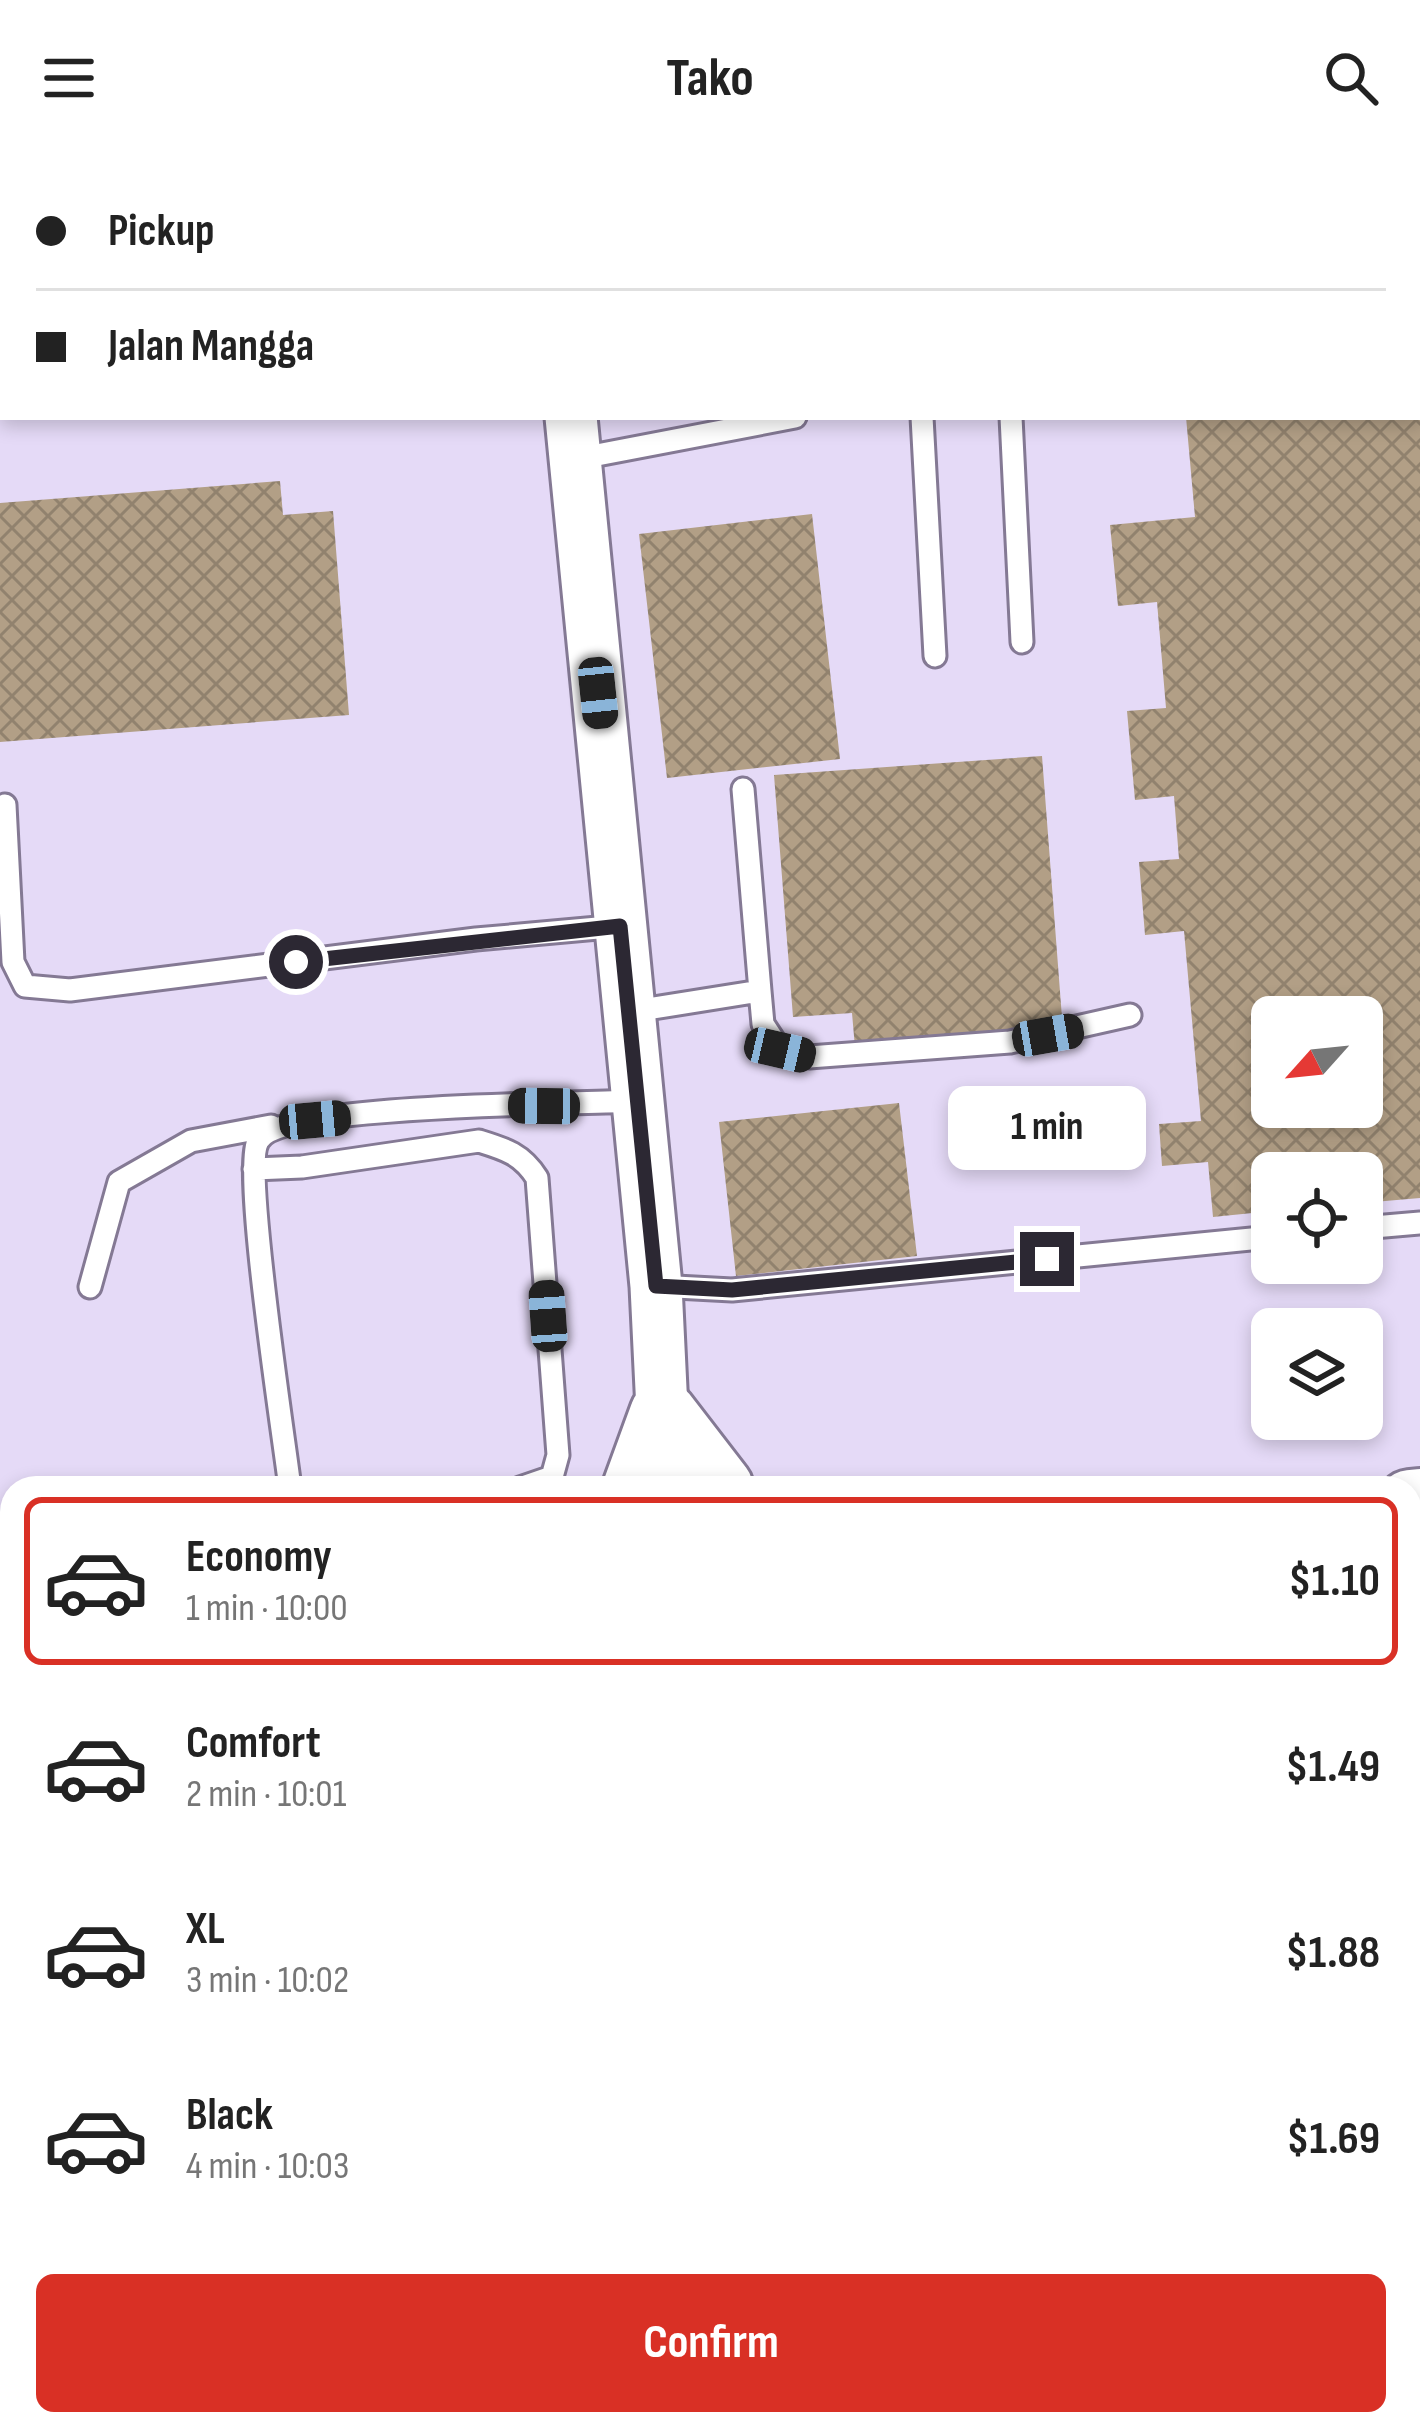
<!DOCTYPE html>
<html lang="en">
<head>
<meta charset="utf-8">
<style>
	body { margin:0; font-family:"Sofia Sans Condensed",sans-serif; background:#f6f6f6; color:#222; height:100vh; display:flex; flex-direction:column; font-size:45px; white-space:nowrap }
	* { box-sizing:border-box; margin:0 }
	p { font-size:39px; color:#767676 }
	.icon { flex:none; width:66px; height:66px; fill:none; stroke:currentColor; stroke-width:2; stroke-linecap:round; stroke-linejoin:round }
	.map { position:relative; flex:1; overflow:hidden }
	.drawer { position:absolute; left:0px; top:1320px; width:1422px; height:960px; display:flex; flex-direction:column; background:#fff; border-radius:36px 36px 0 0; box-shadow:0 6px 18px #0003 }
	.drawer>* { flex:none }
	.guide { position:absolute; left:0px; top:0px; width:1422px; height:264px; box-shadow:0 6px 18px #0003; display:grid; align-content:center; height:264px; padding:0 36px; background:#fff }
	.needle { width:78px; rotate:243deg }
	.controls { position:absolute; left:1251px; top:840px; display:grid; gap:24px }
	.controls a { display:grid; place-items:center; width:132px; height:132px; border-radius:18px; background:#fff; box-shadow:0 6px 18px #0003; font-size:60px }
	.end { position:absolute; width:54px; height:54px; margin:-27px; border:15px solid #2c2833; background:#fff; box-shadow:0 0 0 6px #fff }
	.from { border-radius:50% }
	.bubble { position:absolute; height:84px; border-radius:18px; background:#fff; box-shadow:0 6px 18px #0003; font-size:39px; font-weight:700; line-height:84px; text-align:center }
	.car { position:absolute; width:36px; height:72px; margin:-36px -18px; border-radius:15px; box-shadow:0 0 9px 3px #0007; background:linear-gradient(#222 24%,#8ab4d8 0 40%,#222 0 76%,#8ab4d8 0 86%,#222 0) }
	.guide b { display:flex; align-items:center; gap:42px; height:114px; font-size:45px }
	.guide b+b { border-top:3px solid #e0e0e0 }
	.guide i { width:30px; height:30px; background:#222 }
	ul { padding:21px 0 0; list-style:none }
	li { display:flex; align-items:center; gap:36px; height:168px; margin:0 24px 18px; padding:0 12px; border:6px solid transparent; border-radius:18px }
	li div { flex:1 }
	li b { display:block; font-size:45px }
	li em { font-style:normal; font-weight:700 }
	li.current { border-color:#d93025 }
	li>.icon { width:108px; height:108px; stroke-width:1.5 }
	.button { display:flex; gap:24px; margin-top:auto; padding:24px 36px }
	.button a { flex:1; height:138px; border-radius:18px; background:#d93025; color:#fff; font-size:48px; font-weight:700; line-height:138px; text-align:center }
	header { display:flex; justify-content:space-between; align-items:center; height:156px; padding:0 36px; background:#fff; font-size:54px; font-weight:700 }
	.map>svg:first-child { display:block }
</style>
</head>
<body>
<header><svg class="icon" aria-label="menu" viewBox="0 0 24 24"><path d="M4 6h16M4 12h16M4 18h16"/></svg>Tako<svg class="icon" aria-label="search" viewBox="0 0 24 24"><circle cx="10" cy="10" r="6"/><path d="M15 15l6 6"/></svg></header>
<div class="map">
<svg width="1420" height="2280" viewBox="0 0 1420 2280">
	<defs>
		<pattern id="building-cross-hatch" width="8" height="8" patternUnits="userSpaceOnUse" patternTransform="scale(3)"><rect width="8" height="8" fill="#b29f86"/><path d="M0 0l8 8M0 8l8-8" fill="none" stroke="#91826e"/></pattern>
	</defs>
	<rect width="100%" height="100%" fill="#e5daf7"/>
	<path fill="#dccef2" d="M 12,1659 L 12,2268 L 578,2268 L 575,2280 L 0,2280 L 0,1660 Z"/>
	<path fill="url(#building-cross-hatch)" fill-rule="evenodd" d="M 1186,261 L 1420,261 L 1420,1042 L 1362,1047 L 1362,1017 L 1272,1017 L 1272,1055 L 1213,1061 L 1208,1006 L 1162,1010 L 1159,968 L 1201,965 L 1184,775 L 1145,779 L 1139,706 L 1179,703 L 1174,640 L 1135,644 L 1127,555 L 1166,552 L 1157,446 L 1118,450 L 1110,369 L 1195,361 ZM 1272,861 L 1362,861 L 1362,951 L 1272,951 Z
		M 280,325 L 283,359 L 333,355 L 349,559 L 0,586 L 0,347 Z
		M 812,358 L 840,603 L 667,622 L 639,378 Z
		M 1042,600 L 1064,888 L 856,903 L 852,857 L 793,861 L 774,619 Z
		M 899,947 L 917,1100 L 736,1120 L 719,966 Z
		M 1420,1650 L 1420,1970 L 1410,1972 L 1410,1652 Z"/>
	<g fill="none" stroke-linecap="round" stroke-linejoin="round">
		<g stroke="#847994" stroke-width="27">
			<path id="service" d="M 102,0 L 102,3
				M 1419,194 L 1420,193
				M 922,261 L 935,500
				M 1011,261 L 1022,486
				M 576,303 L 795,261
				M 5,649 L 13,806 L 25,830 L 70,834 L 476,783 L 620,770
				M 760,835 L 763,868 L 780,894 L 809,901 L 1010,886 L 1130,859
				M 628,856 L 760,835 L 743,633
				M 254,1013 L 302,1011 L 479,985 C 505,993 522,998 537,1022 L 558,1299 L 552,1321 L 520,1332
				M 1362,1072 L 1420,1067
				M 657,1130 L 732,1134 L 1272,1081
				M 90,1131 L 119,1026 L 191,985 L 271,970
				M 290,1332 C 284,1282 242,1013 258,985 C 279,947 582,948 637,945
				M 1410,1610 L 1420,1609
				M 1410,1755 L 1420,1753
				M 1410,1870 L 1420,1868
				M 1410,2024 L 1420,2022
				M 0,2187 L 12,2190
				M 174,2268 L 188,2280
				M 249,2268 L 291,2280"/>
		</g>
		<g stroke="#847994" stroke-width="48">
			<path id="minor" d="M 1410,2109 L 1420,2107
				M 636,2280 L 639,2268"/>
		</g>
		<g stroke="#847994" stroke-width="57">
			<path id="tertiary" d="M 521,0 L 522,3
				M 614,3 L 615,0
				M 571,261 L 656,1130 L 664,1295"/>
		</g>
		<g stroke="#847994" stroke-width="72">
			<path id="trunk" d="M 663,1258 L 720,1332
				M 636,1332 L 663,1258
				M 1410,1347 L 1420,1346
				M 1410,1461 L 1420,1460
				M 0,1531 L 12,1530
				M 0,1627 L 12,1626"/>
		</g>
		<use href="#service" stroke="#fff" stroke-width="21"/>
		<use href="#minor" stroke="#fff" stroke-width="42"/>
		<use href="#tertiary" stroke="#fff" stroke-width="51"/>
		<use href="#trunk" stroke="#fff" stroke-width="66"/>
	</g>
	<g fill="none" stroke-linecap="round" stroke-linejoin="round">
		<path stroke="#2c2833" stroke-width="15" d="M 296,806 L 620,770 L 656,1130 L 732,1134 L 1047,1103"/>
	</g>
</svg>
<div class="controls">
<a><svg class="needle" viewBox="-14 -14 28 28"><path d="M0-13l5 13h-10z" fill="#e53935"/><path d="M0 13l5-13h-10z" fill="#767676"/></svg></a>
<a><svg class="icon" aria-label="locate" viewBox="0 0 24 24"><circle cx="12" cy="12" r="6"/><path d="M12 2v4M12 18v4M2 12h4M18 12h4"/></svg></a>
<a><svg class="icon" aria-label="layers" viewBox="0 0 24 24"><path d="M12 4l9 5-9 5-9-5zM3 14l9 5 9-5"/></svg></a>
</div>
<i class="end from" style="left:296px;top:806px"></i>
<i class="end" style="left:1047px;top:1103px"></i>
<div class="bubble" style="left:948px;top:930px;width:198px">1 min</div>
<i class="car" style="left:598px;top:537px;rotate:174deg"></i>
<i class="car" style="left:1048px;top:879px;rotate:80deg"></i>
<i class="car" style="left:780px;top:894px;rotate:103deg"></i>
<i class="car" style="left:544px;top:950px;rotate:271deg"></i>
<i class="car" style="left:315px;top:964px;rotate:85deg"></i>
<i class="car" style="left:548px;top:1160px;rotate:356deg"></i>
<div class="guide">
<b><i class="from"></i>Pickup</b>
<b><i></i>Jalan Mangga</b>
</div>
<section class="drawer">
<ul>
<li class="current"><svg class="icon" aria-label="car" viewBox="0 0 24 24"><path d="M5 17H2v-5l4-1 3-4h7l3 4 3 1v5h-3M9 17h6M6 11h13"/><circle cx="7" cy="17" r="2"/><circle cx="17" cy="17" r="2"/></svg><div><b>Economy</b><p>1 min · 10:00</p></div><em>$1.10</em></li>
<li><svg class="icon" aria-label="car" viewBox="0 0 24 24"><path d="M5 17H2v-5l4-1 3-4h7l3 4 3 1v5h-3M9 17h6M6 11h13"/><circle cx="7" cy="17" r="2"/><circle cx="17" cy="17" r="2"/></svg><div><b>Comfort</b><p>2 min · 10:01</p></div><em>$1.49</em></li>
<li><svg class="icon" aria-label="car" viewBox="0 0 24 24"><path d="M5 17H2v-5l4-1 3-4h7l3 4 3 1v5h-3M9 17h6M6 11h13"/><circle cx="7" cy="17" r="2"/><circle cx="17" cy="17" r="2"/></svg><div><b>XL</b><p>3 min · 10:02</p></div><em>$1.88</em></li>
<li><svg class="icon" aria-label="car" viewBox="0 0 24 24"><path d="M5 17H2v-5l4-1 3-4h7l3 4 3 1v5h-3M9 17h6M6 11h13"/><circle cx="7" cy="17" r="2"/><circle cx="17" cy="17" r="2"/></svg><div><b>Black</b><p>4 min · 10:03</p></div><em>$1.69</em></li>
</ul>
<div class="button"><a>Confirm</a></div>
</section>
</div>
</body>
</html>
